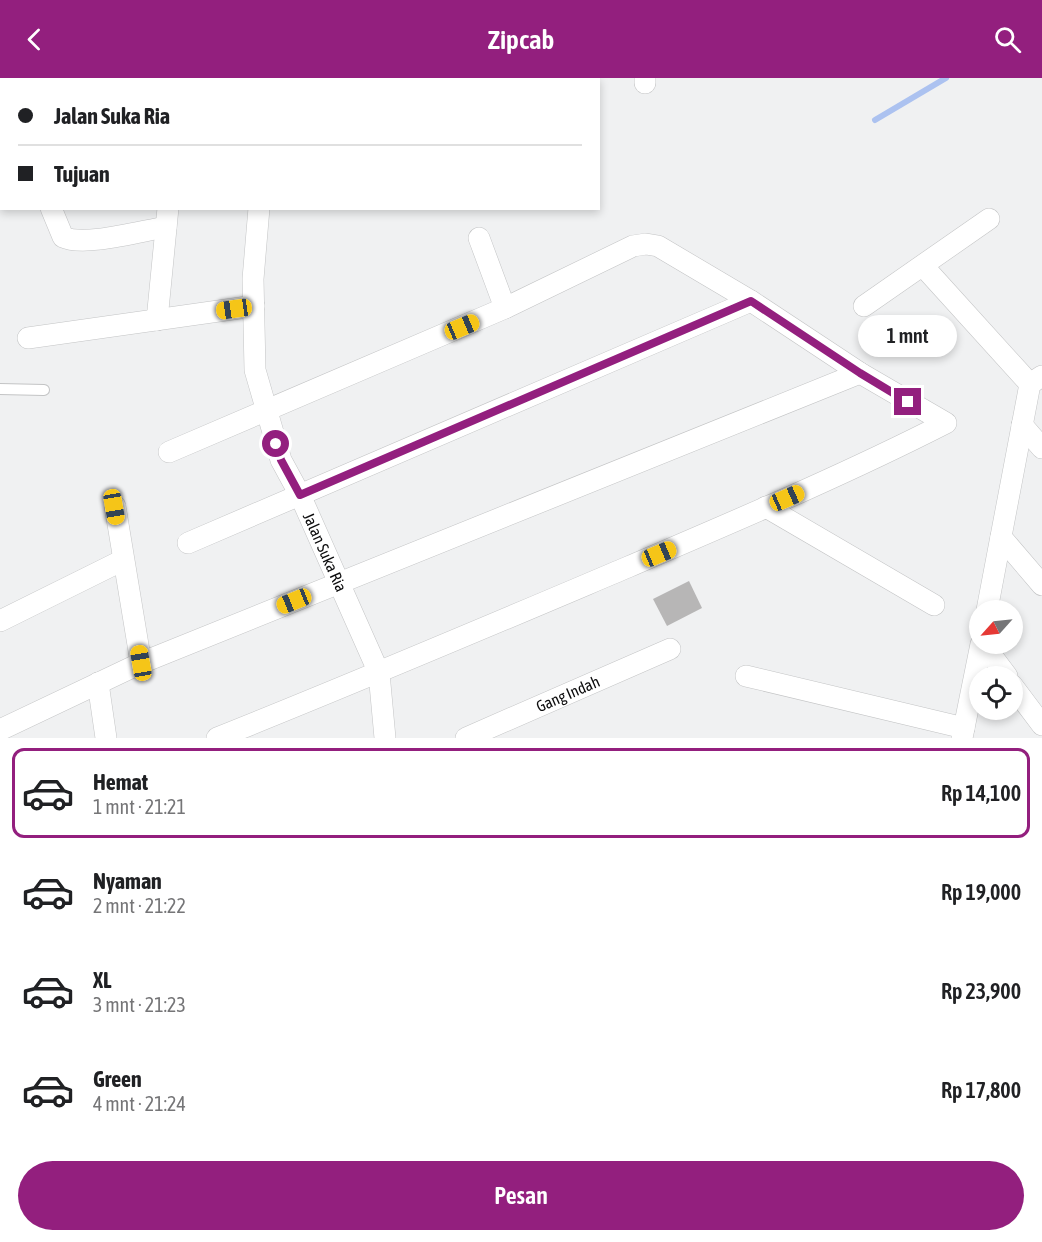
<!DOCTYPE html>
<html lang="id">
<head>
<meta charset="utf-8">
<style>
	body { margin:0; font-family:"Asap Condensed",sans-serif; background:#f2f2f2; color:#202124; height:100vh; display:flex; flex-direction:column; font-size:22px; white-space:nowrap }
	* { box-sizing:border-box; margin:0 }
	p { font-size:20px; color:#757577 }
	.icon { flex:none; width:33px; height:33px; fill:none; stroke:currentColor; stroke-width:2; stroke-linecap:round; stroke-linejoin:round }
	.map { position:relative; height:660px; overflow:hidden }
	.details { display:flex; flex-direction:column; background:#fff; flex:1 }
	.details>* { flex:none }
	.top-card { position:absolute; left:0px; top:0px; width:600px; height:132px; box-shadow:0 3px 9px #0003; display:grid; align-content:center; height:132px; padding:0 18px; background:#fff }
	.needle { width:39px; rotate:243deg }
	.fabs { position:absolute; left:969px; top:522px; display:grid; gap:12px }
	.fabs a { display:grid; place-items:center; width:54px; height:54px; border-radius:50%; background:#fff; box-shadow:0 3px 9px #0003; font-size:30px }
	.end { position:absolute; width:27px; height:27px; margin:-14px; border:8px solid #931f7e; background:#fff; box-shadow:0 0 0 3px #fff }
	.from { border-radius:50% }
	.bubble { position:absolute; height:42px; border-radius:21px; background:#fff; box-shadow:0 3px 9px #0003; font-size:20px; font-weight:600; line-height:42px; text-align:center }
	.car { position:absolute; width:18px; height:36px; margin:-18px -9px; border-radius:8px; box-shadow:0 0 4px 2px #0007; background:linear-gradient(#f5c518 24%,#345 0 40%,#f5c518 0 76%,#345 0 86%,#f5c518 0) }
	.top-card b { display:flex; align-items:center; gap:21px; height:57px; font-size:22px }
	.top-card b+b { border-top:2px solid #e0e0e0 }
	.top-card i { width:15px; height:15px; background:#202124 }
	ul { padding:10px 0 0; list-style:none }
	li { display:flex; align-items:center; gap:18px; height:90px; margin:0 12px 9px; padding:0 6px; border:3px solid transparent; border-radius:12px }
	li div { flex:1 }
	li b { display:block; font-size:22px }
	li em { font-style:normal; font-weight:600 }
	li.on { border-color:#931f7e }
	li>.icon { width:54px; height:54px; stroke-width:1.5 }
	.cta { display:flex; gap:12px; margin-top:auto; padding:12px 18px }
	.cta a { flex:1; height:69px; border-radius:36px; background:#931f7e; color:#fff; font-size:24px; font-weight:600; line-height:69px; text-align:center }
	header { display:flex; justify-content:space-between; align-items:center; height:78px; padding:0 18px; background:#931f7e; color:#fff; font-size:27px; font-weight:600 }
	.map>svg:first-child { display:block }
</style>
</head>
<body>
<header><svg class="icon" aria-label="back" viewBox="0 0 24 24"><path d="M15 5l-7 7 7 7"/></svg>Zipcab<svg class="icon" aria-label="search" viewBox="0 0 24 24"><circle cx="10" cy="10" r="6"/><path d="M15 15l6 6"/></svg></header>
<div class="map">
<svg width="1042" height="660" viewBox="0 0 1042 660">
	<rect width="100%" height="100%" fill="#f0f1f2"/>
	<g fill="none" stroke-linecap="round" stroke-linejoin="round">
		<path stroke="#acc2f0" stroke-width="6" d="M 875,42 L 946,0"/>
	</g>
	<path fill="#b7b6b6" d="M 689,503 L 702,530 L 667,548 L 653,521 Z"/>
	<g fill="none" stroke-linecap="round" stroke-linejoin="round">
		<g stroke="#c3c4c5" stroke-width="12">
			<path id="service" d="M 0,311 L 44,312"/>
		</g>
		<g stroke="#c3c4c5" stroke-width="22">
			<g id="minor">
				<path d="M 51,0 L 51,2"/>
				<path d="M 645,0 L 645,5"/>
				<path d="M 180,2 L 180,0"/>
				<path d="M 269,2 L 270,0"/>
				<path d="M 359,2 L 359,0"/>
				<path d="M 447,2 L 448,0"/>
				<path d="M 51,130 L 63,159 C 84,169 141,153 166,149"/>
				<path id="s1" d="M 259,130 L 253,201 L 255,292 L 281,382 L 300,417 L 379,595 L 385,660"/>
				<path d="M 479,160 L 505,230"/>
				<path d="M 923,188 L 1030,306"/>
				<path d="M 864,228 L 989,141"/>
				<path d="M 157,242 L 168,130"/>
				<path d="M 28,260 L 254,228"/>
				<path d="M 1022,347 L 1042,370"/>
				<path d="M 169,374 L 505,230 L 633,168 L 646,166 L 658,168 L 751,223 L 860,295 L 946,345 C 842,398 735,443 628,489 C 491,547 355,605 217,660"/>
				<path d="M 115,428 L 141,585"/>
				<path d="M 766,429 L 934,527"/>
				<path d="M 1001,459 L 1042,507"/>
				<path d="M 188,465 L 751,223"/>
				<path d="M 987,532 L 1030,306 L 1042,298"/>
				<path d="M 0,543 L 123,482"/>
				<path d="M 983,566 L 1007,598"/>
				<path d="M 746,598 L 964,650"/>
				<path d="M 98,605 L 106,660"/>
				<path d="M 1012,607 L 1042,647"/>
				<path d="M 0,652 L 141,585 L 860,295"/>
				<path id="s2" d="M 466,660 L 670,571"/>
				<path d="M 962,660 L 981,566"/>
			</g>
		</g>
		<use href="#service" stroke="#fff" stroke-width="10"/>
		<use href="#minor" stroke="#fff" stroke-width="21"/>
	</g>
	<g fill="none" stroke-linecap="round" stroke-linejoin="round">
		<path stroke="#931f7e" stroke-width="8" d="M 276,366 L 281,382 L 300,417 L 751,223 L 860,295 L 908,324"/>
	</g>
	<g text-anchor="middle" stroke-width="4.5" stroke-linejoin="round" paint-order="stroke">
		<g font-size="16" fill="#0c0c0d" stroke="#f0f1f2">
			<text dy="6" stroke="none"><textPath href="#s1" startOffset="358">Jalan Suka Ria</textPath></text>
			<text dy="6" stroke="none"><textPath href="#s2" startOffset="111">Gang Indah</textPath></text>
		</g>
	</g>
</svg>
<div class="fabs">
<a><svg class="needle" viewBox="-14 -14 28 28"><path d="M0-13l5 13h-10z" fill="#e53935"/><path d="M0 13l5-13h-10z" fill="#757577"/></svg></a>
<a><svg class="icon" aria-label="locate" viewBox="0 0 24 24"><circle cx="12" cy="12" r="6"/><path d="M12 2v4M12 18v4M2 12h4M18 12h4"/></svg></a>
</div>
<i class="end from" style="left:276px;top:366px"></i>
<i class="end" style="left:908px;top:324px"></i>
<div class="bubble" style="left:858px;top:237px;width:99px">1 mnt</div>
<i class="car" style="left:234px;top:231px;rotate:262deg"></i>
<i class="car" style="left:462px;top:249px;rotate:67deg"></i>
<i class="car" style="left:787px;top:420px;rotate:66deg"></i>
<i class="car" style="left:114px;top:429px;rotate:170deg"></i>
<i class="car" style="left:659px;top:476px;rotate:67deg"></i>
<i class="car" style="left:294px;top:523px;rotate:248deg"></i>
<i class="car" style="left:141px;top:585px;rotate:350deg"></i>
<div class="top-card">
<b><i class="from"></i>Jalan Suka Ria</b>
<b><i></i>Tujuan</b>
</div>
</div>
<section class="details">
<ul>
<li class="on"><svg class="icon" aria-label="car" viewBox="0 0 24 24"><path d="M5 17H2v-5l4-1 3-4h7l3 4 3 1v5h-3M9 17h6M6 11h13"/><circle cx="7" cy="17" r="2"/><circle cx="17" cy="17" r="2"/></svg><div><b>Hemat</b><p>1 mnt · 21:21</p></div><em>Rp 14,100</em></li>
<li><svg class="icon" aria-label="car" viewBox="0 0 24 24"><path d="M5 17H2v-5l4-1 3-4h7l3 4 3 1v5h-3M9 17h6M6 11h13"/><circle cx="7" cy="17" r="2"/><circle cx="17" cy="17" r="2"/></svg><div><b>Nyaman</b><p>2 mnt · 21:22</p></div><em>Rp 19,000</em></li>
<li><svg class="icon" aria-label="car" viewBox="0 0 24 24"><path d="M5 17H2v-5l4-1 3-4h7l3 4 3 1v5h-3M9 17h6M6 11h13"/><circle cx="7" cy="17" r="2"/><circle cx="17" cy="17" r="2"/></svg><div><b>XL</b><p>3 mnt · 21:23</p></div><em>Rp 23,900</em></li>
<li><svg class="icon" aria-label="car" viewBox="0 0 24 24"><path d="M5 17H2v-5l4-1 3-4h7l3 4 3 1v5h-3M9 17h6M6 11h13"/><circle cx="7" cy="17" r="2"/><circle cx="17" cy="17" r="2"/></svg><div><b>Green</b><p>4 mnt · 21:24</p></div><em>Rp 17,800</em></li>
</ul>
<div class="cta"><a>Pesan</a></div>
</section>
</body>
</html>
